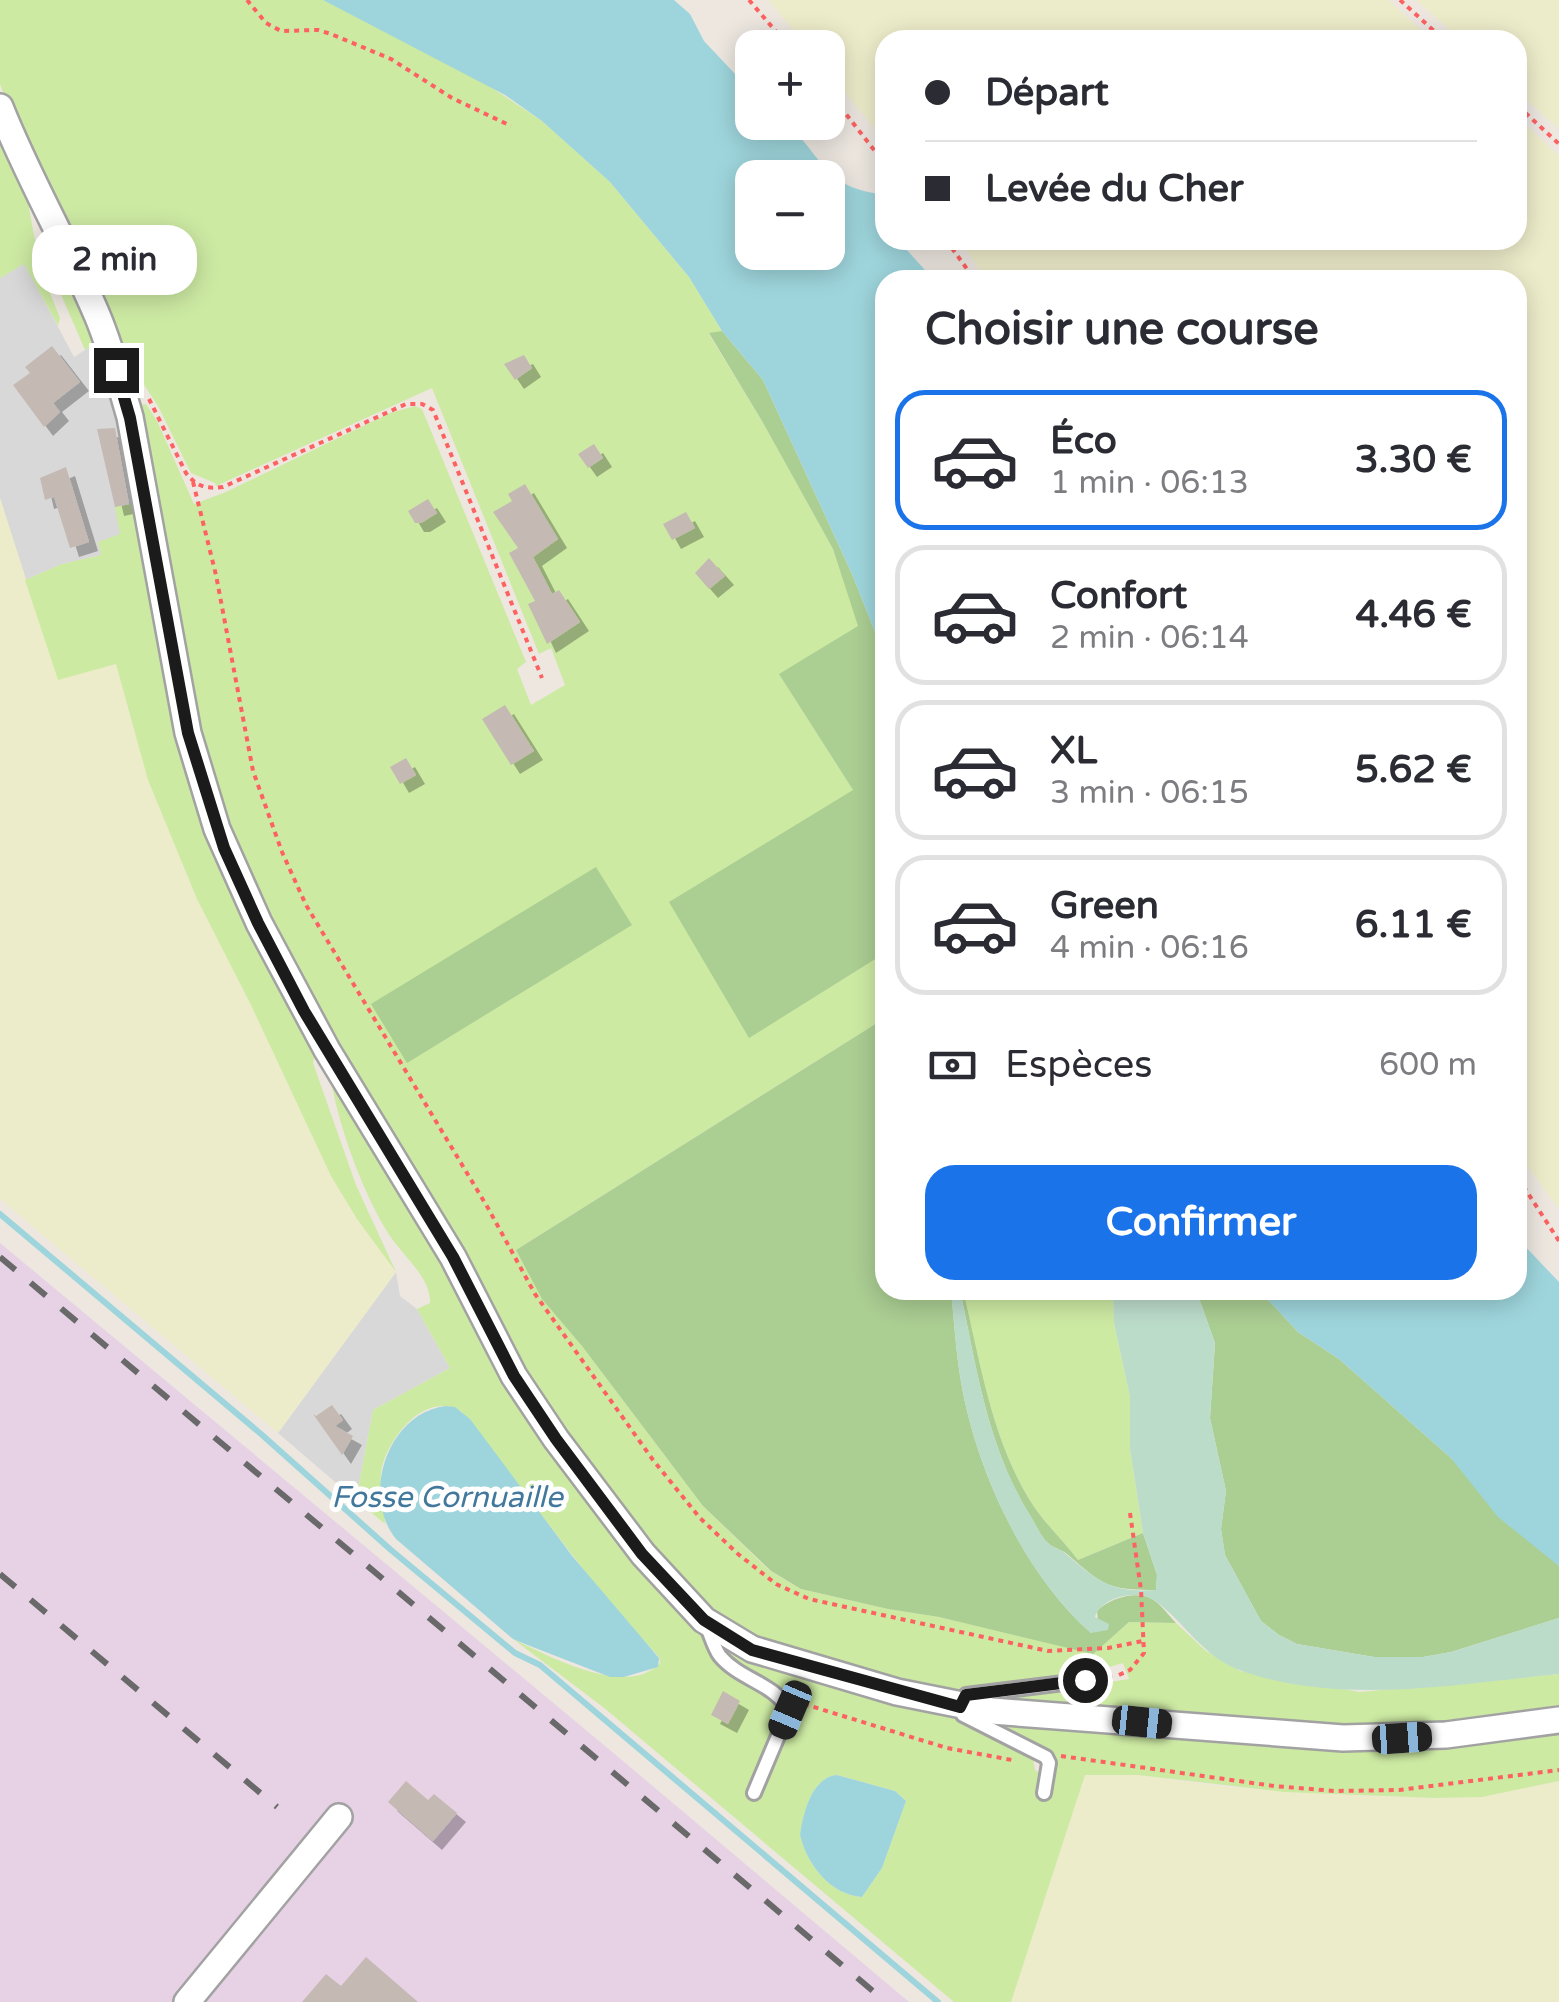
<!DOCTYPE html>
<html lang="fr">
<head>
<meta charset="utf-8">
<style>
	body { margin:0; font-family:"Varela Round",sans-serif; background:#f7f7f7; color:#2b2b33; height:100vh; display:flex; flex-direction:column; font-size:38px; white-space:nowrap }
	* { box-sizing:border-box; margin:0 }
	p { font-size:32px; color:#7c7c81 }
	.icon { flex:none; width:55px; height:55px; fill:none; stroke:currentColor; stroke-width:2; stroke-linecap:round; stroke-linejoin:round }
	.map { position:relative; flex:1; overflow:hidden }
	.sheet { position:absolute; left:875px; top:270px; width:652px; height:1030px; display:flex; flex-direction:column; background:#fff; border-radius:30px; box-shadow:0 5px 25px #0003 }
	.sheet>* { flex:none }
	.top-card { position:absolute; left:875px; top:30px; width:652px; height:220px; border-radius:30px; box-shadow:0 5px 25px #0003; display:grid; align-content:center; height:220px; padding:0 50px; background:#fff }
	.fabs { position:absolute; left:735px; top:30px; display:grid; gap:20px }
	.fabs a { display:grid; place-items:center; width:110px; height:110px; border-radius:20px; background:#fff; box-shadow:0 5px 25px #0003; font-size:50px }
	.end { position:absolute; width:45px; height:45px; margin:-22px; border:12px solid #1b1b1b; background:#fff; box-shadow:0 0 0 5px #fff }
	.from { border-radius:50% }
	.bubble { position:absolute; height:70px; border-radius:30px; background:#fff; box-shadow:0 5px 25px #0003; font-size:32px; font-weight:700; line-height:70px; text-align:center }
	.car { position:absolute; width:30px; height:60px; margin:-30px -15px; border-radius:12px; box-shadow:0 0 8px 2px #0007; background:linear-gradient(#222 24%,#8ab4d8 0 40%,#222 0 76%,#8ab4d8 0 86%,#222 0) }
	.top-card b { display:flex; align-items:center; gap:35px; height:95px; font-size:38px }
	.top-card b+b { border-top:2px solid #e1e1e2 }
	.top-card i { width:25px; height:25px; background:#2b2b33 }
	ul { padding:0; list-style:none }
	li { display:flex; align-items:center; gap:30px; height:140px; margin:0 20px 15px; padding:0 30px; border:5px solid #e1e1e2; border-radius:30px }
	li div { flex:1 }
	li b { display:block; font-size:38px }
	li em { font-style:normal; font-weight:700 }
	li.current { border-color:#1a73e8 }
	li>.icon { width:90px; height:90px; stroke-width:1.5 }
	h2 { padding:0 50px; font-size:45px; line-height:120px }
	.pay { display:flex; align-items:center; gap:25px; height:110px; padding:0 50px; font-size:38px }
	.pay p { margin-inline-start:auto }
	.action { display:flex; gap:20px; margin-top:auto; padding:20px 50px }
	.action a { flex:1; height:115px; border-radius:30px; background:#1a73e8; color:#fff; font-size:40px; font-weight:700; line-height:115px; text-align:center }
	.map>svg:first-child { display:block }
</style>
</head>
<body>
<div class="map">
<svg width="1559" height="2002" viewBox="0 0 1559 2002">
	<defs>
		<filter id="shadow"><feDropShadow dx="9" dy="9" stdDeviation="0" flood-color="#0004"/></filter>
	</defs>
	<rect width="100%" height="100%" fill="#ede7e0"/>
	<path fill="#d9d8d8" d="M 24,263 L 74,357 L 96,343 L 121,427 L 137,503 L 120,534 L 102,555 L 62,564 L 25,580 L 0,498 L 0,278 Z
		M 396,1272 L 400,1296 L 417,1309 L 450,1368 L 373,1410 L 356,1500 L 278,1433 Z"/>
	<path fill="#e6d1e5" d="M 0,1243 L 611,1751 L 909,2002 L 0,2002 Z"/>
	<path fill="#edecca" d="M 768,0 L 1388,0 L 1432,40 L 885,40 L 885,141 L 828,72 L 828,48 L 807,47 Z
		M 1416,0 L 1559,0 L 1559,129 L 1518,92 L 1518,40 L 1461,40 Z
		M 1518,118 L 1559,156 L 1559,1209 L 1518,1154 L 1518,280 L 986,280 L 960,240 L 1518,240 Z
		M 0,498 L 58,679 L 116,664 L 148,780 L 197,899 L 251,1005 L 331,1176 L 357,1219 L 396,1272 L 278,1433 L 0,1199 Z
		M 1085,1775 L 1138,1775 L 1228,1787 L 1346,1795 L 1435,1798 L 1482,1797 L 1559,1781 L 1559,2002 L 1011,2002 Z"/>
	<path fill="#cdeaa3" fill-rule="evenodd" d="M 0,0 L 323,0 L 330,3 L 480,80 L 542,121 L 610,182 L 689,277 L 722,331 L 709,334 L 762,421 L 833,549 L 859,626 L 780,675 L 853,790 L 749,1037 L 885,953 L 885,1018 L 516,1250 L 543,1299 L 582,1346 L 703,1506 L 770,1571 L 801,1589 L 888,1609 L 939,1617 L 1093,1653 L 1129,1622 L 1176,1623 L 1206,1651 L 1240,1671 L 1360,1692 L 1559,1674 L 1559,1714 L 1391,1733 L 1014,1701 L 1012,1697 L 1129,1679 L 1123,1663 L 1082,1675 L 937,1692 L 751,1639 L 687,1592 L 540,1401 L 381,1126 L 238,858 L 198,733 L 139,405 L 146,404 L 157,421 L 194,504 L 226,492 L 390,413 L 415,406 L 422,409 L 526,662 L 517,669 L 531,705 L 565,685 L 551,648 L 539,654 L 432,388 L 216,486 L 215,483 L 191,473 L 158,406 L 118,345 L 66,214 L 23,144 L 0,84 Z
		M 0,124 L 27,197 L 40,268 L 60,318 L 58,326 L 24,264 L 0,278 Z
		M 42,228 L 46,228 L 96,343 L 85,350 L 53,276 Z
		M 137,503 L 175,699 L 316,1050 L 313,1063 L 356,1185 L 396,1272 L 357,1219 L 331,1176 L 251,1005 L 197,899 L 148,780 L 116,664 L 58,680 L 25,580 L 62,564 L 101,555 L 98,542 L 120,534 L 115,507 Z
		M 330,1073 L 432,1235 L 510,1379 L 580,1483 L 638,1557 L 697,1624 L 725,1667 L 776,1698 L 793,1702 C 775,1674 720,1673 715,1636 L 789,1670 L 949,1713 L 1032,1753 L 1035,1770 L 1041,1774 L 1050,1773 L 1054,1768 L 1045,1752 L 973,1716 L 1315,1747 L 1406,1746 L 1504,1738 L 1559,1729 L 1559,1781 L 1482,1797 L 1435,1798 L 1284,1792 L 1138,1775 L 1085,1775 L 1011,2002 L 954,2002 L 603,1707 L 513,1639 C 549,1656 627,1699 660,1663 L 659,1657 L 607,1600 L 462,1412 C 427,1389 389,1436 382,1467 C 378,1485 384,1505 385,1524 L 356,1500 L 373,1410 L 450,1368 L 417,1309 L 430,1303 C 431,1280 408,1260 395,1243 C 366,1204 336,1121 330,1073 ZM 837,1775 L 895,1791 L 906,1801 L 882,1868 L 862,1897 C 831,1895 807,1865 800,1835 C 803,1813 812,1777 837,1775 Z
		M 963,1290 L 1113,1290 L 1114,1323 L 1130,1397 L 1130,1449 L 1143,1533 L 1078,1560 C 1063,1540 1042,1521 1029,1499 C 991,1436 980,1360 963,1290 Z"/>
	<path fill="#abce93" d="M 722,331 L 763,380 L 852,574 L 885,657 L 885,953 L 749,1038 L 669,902 L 853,790 L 779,674 L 858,626 L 833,549 L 762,421 L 709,333 Z
		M 596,867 L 632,925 L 407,1063 L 371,1004 Z
		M 885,1018 L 885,1290 L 951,1290 C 954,1321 956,1352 961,1382 C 976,1470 1024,1574 1091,1633 L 1098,1621 L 1097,1611 C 1109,1599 1135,1590 1152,1599 C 1161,1604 1169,1616 1176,1623 L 1129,1622 L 1093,1654 L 939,1617 L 888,1609 L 801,1589 L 771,1571 L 703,1506 L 582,1346 L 542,1299 L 516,1250 Z
		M 960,1290 L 963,1290 C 980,1360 991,1436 1029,1499 C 1042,1521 1063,1540 1078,1560 L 1143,1533 L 1157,1575 L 1156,1590 C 1107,1590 1103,1585 1067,1554 C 1061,1549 1053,1548 1048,1543 C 1041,1537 1036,1525 1031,1517 C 987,1447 977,1369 960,1290 Z
		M 1196,1290 L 1259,1290 L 1298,1332 L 1339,1359 L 1451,1458 L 1559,1566 L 1559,1618 L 1451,1652 L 1423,1657 L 1374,1657 L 1297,1644 L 1279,1635 L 1261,1621 L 1225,1555 L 1221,1529 L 1226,1491 L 1210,1418 L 1215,1343 Z"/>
	<path fill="#bcdcca" d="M 951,1290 L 960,1290 C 977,1369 987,1447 1031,1517 C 1036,1525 1041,1537 1048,1543 C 1054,1548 1062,1550 1067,1555 C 1099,1582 1112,1593 1156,1590 L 1157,1575 L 1143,1533 L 1130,1449 L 1130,1397 L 1114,1323 L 1113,1290 L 1196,1290 L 1215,1343 L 1210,1418 L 1226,1491 L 1221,1529 L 1225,1555 L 1261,1621 L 1279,1635 L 1297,1644 L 1374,1657 L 1423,1657 L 1451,1652 L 1559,1618 L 1559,1674 C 1457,1684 1341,1706 1242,1671 C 1203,1658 1185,1622 1154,1600 C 1137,1589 1101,1597 1095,1617 L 1109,1624 L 1108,1630 L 1091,1633 C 1024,1574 976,1470 961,1382 C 956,1352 954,1321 951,1290 Z"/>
	<path fill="#9ed5dc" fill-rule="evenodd" d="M 323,0 L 674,0 L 690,14 L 704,41 L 752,92 L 752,122 L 786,123 C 824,157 822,186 880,194 L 885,204 L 885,240 L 902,240 L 906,249 L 934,280 L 885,280 L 885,657 L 852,574 L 763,380 L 722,331 L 689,277 L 610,182 L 542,121 L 505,95 ZM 752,178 L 828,178 L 828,252 L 752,252 Z
		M 1518,1239 L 1559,1282 L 1559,1566 L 1498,1517 L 1451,1458 L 1339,1359 L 1298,1332 L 1259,1290 L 1518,1290 Z
		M 446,1406 L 455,1407 L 470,1419 L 573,1557 L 659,1658 L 658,1667 L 624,1677 L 610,1677 L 525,1644 L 513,1639 L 396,1539 C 361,1496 387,1413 446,1406 Z
		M 837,1775 L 895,1791 L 906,1801 L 882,1868 L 862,1897 C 831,1895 807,1865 800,1835 C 803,1813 812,1777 837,1775 Z"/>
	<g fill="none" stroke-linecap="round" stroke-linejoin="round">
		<path stroke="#9ed5dc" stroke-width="6" d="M 0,1214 L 261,1434 L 391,1550 L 515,1653 L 540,1665 L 938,2002"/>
	</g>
	<path fill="#c4b9b3" filter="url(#shadow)" d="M 52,346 L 80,382 L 53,403 L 60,412 L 44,427 L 13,385 L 30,373 L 25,367 Z
		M 524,355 L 532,368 L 515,380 L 504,364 Z
		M 115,428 L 129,504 L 115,507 L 97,429 Z
		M 594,444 L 603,458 L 588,468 L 578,454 Z
		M 66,467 L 89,542 L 70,548 L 54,497 L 45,500 L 40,478 Z
		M 525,484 L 558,539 L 533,557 L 552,594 L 559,590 L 580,622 L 547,644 L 528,604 L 535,601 L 509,553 L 518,548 L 493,512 L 512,501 L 508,494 Z
		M 428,499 L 437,513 L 421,523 L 415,523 L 408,511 Z
		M 686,512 L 695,528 L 672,540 L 663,524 Z
		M 709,558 L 725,576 L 709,589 L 695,573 Z
		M 505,705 L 534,751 L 511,765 L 482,719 Z
		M 406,758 L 416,775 L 400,784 L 390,767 Z
		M 332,1405 L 343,1420 L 335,1426 L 353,1436 L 342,1455 L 313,1414 L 316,1416 Z
		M 723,1691 L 740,1701 L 728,1724 L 711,1715 Z
		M 406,1781 L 428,1800 L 434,1794 L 457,1813 L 433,1841 L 388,1802 Z
		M 366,1957 L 418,2002 L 302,2002 L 326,1974 L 341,1986 Z"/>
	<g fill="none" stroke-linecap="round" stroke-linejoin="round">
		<g stroke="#a2a2a2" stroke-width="18">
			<path id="service" d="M 707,1627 C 711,1636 714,1648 720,1656 C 740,1680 774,1683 789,1710 L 754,1793
				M 1044,1793 L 1049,1763 L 1046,1757 L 963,1715 L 962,1699 L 966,1695 L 1104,1678"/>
		</g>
		<g stroke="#a2a2a2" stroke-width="30">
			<path id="minor" d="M 0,107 C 28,178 67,244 97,315 C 111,348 120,383 130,417 L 188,733 L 217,829 L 259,923 L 327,1050 L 453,1257 L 514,1376 L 556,1439 L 643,1554 L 704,1620 L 752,1649 L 897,1692 L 992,1711 L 1343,1738 L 1446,1735 L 1559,1720
				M 187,2002 L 339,1817"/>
		</g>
		<path stroke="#fd6162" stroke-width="4" stroke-dasharray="5 5" stroke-linecap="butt" d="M 247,0 L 266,23 L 281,31 L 318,30 L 331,34 L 391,59 L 452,98 L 511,126
			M 749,0 L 790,48
			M 1400,0 L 1444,40
			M 828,91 L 885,164
			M 1518,106 L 1559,144
			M 946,240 L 975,280
			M 149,399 L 186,473 C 197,487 206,489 223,487 L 406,404 L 422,404 L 433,410 L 542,678
			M 193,482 L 216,575 L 253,771 L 282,852 L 306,905 L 488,1208 L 535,1294 L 653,1460 L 700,1518 L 738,1554 L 776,1584 L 809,1599 L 1048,1651 L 1108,1648 L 1143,1641
			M 1518,1178 L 1559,1241
			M 1119,1675 L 1130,1670 L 1144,1653 L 1141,1590 L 1130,1513
			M 804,1704 L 947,1748 L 1012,1760
			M 1061,1756 L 1274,1786 L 1335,1791 L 1399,1790 L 1559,1770"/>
		<use href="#service" stroke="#fff" stroke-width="12"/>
		<use href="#minor" stroke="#fff" stroke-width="25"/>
		<path stroke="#696969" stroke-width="6" stroke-dasharray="20 20" stroke-linecap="butt" d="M 0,1257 L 886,2002
			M 0,1574 L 277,1807"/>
	</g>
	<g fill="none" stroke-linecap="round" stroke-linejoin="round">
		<path stroke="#1b1b1b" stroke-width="12" d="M 116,370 L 130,418 L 188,733 L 224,848 L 258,923 L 304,1011 L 453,1257 L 514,1376 L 556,1439 L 642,1554 L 704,1620 L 752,1650 L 960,1707 L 966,1695 L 1085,1680"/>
	</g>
	<g text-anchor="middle" stroke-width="10" stroke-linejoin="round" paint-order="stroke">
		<g font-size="30" font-style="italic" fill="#41789c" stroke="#fff">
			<text x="447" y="1507">Fosse Cornuaille</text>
		</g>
	</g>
</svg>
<div class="fabs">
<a>+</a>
<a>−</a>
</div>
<i class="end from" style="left:1085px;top:1680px"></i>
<i class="end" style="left:116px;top:370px"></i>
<div class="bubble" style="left:32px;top:225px;width:165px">2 min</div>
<i class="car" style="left:790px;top:1710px;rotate:203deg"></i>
<i class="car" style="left:1142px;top:1722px;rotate:96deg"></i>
<i class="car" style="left:1402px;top:1738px;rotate:86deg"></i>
<div class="top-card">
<b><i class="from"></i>Départ</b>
<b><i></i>Levée du Cher</b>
</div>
<section class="sheet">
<h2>Choisir une course</h2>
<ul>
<li class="current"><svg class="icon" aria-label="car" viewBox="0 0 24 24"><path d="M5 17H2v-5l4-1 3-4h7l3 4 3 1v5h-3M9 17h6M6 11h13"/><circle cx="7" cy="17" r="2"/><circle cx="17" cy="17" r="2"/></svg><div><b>Éco</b><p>1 min · 06:13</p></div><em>3.30 €</em></li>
<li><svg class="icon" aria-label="car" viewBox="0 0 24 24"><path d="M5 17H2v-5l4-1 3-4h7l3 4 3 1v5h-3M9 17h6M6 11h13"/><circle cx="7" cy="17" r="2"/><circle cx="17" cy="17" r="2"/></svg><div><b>Confort</b><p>2 min · 06:14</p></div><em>4.46 €</em></li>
<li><svg class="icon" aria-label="car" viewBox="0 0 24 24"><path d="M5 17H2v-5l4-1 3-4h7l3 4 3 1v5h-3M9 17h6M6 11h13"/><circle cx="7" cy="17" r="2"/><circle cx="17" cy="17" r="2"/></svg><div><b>XL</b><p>3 min · 06:15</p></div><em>5.62 €</em></li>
<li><svg class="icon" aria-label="car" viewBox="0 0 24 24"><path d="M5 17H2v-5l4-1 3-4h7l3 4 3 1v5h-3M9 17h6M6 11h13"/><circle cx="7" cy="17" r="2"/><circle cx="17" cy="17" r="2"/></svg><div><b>Green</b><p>4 min · 06:16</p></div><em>6.11 €</em></li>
</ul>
<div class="pay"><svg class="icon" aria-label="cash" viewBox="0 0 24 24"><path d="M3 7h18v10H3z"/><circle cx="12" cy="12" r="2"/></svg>Espèces<p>600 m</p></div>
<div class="action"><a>Confirmer</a></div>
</section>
</div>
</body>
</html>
